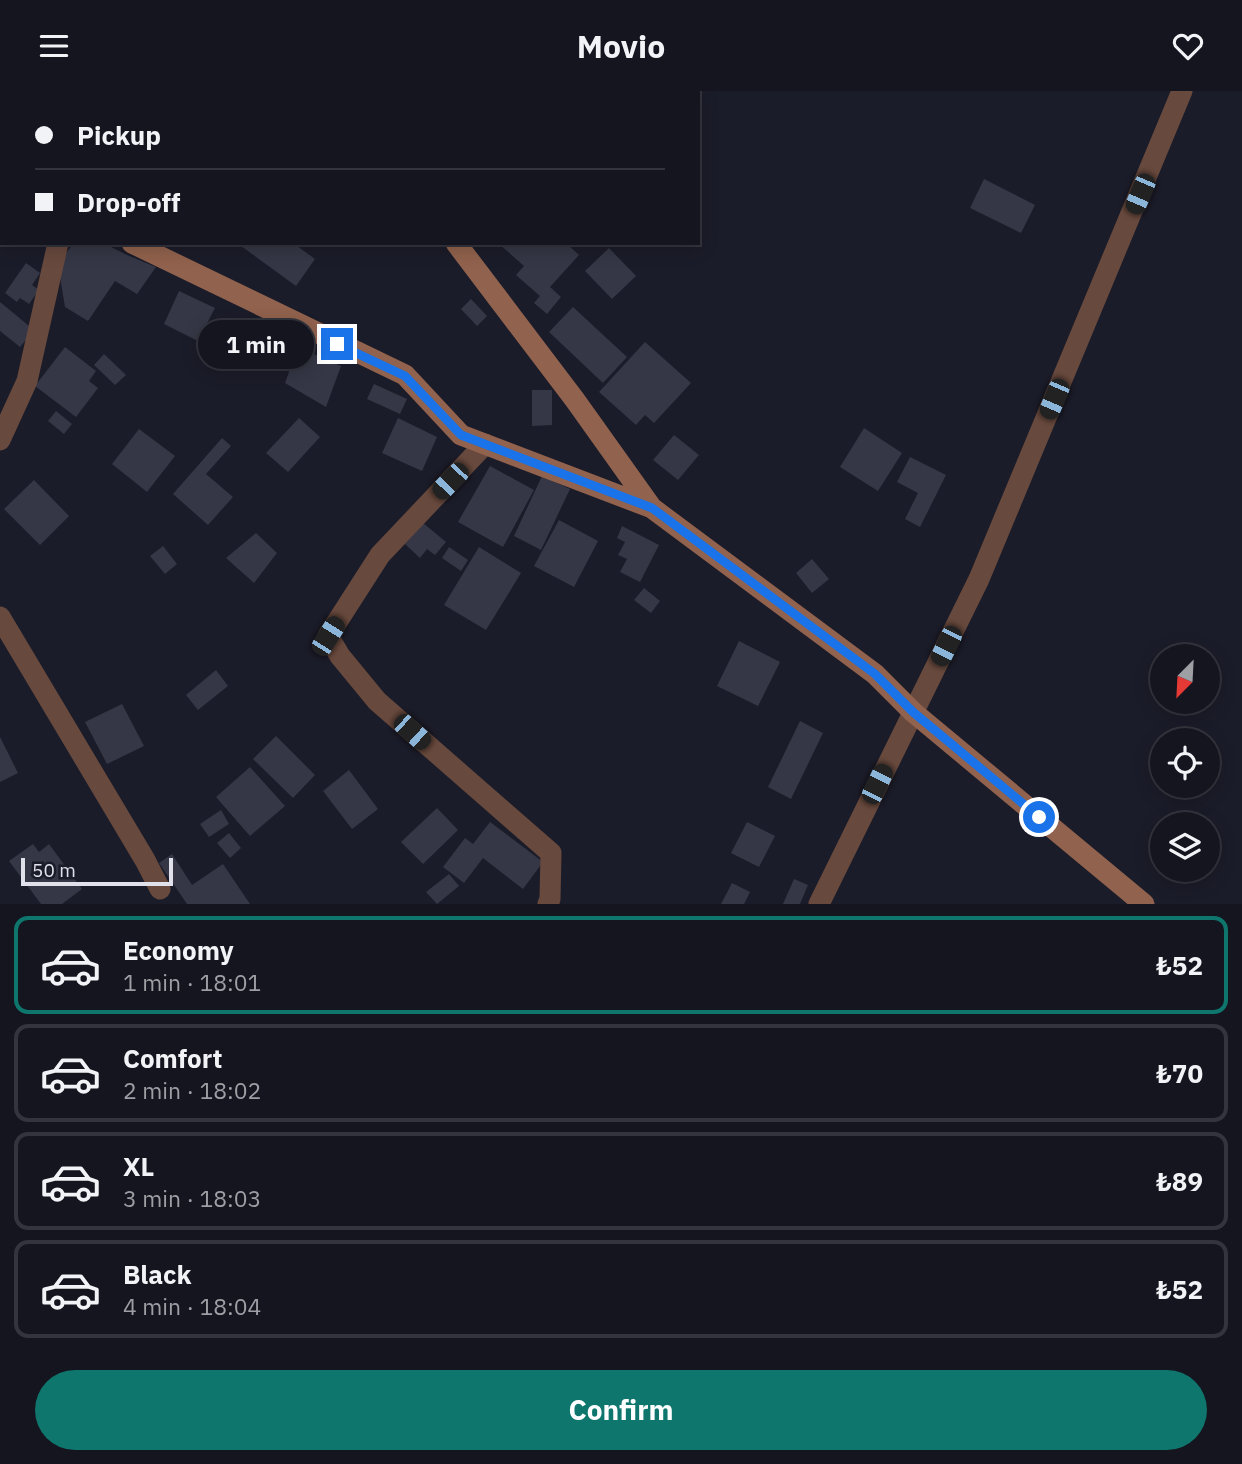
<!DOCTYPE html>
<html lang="en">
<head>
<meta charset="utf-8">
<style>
	body { margin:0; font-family:"IBM Plex Sans",sans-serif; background:#1d1e28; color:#f1f3f6; height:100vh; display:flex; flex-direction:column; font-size:26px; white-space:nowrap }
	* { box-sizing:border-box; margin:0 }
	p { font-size:23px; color:#9d9fa4 }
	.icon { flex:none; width:38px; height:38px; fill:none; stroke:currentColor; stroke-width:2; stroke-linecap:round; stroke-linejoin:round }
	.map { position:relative; height:813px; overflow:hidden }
	.side { display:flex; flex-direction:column; background:#14151f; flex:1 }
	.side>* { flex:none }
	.hud { position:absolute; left:0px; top:0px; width:700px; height:154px; box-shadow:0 4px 18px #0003,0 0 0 2px #33343d; display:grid; align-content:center; height:154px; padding:0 35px; background:#14151f }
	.needle { width:46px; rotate:204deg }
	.fabs { position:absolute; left:1150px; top:553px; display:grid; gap:14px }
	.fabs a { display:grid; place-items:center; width:70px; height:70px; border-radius:50%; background:#14151f; box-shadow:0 4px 18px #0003,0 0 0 2px #33343d; font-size:35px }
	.scale { position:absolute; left:21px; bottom:18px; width:152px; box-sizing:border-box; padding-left:7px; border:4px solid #e0e1ea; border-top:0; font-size:19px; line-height:24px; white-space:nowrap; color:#e0e1ea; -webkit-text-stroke:5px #1b1c29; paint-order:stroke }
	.end { position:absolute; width:32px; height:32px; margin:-16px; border:9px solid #1a73e8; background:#fff; box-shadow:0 0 0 4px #fff }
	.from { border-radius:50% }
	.bubble { position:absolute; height:49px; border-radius:24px; background:#14151f; box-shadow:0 4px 18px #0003,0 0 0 2px #33343d; font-size:23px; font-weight:700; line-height:49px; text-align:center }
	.car { position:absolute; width:21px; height:42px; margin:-21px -10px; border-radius:9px; box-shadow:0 0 5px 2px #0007; background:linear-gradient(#222 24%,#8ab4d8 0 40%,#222 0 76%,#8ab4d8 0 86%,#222 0) }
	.hud b { display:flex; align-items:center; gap:24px; height:66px; font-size:26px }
	.hud b+b { border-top:2px solid #33343d }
	.hud i { width:18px; height:18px; background:#f1f3f6 }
	ul { padding:12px 0 0; list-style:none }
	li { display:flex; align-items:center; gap:21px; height:98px; margin:0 14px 10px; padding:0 21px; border:4px solid #33343d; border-radius:14px }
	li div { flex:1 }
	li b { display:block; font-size:26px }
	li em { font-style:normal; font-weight:700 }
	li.current { border-color:#0f766e }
	li>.icon { width:63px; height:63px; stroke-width:1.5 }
	.primary-button { display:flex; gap:14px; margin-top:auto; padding:14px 35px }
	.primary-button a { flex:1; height:80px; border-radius:42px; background:#0f766e; color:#fff; font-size:28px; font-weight:700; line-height:80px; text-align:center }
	header { display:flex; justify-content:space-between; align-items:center; height:91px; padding:0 35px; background:#14151f; font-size:32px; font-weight:700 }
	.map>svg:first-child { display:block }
</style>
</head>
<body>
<header><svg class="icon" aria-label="menu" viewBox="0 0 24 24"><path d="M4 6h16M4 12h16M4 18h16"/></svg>Movio<svg class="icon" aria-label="heart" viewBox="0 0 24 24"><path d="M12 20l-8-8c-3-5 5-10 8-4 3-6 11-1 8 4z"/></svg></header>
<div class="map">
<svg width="1242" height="813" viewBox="0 0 1242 813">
	<rect width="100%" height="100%" fill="#1b1c29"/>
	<path fill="#353746" d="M 984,88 L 1035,114 L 1021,142 L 970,117 Z
		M 74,152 L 103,152 L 127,164 L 156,176 L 137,203 L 115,190 L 88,230 L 65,216 L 60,186 L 59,171 Z
		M 237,152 L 293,152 L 315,168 L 296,195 Z
		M 498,152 L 566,152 L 579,164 L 550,196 L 561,206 L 547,223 L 534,212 L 540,205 L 516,184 L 524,175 Z
		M 609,157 L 636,185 L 612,208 L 585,180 Z
		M 26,172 L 40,182 L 32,194 L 39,199 L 29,213 L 20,207 L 17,211 L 5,202 Z
		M 179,200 L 215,217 L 198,250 L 164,233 Z
		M 471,208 L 487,225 L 477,235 L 461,218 Z
		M 0,211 L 34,239 L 20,256 L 0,240 Z
		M 573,216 L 627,266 L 603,292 L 549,241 Z
		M 645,251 L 691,292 L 654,332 L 645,324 L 636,334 L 599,301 Z
		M 65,256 L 96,280 L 89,290 L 98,297 L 76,326 L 35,295 Z
		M 298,256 L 341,275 L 326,316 L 285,292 Z
		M 104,263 L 126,284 L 115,294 L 94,274 Z
		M 374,293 L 407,308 L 400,323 L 367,308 Z
		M 532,299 L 552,299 L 552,334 L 532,335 Z
		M 56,320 L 72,333 L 64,343 L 48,330 Z
		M 299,327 L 320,346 L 288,381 L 266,362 Z
		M 398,327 L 437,346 L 422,380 L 382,362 Z
		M 864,337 L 902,362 L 878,400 L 840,376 Z
		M 139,338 L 175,365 L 147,401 L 112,373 Z
		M 674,344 L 699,364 L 678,389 L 653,369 Z
		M 222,347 L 231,355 L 206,383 L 233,406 L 208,434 L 173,403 Z
		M 910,366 L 946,384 L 920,436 L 905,428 L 918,402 L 897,391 Z
		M 490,375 L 534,399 L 503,456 L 458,431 Z
		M 542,385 L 570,398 L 541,459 L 514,445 Z
		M 34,389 L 69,425 L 40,454 L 4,418 Z
		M 559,429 L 598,450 L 574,496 L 534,475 Z
		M 423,432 L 446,451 L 435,464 L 427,458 L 420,467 L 405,453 Z
		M 622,435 L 659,454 L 640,491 L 620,481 L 627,468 L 618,464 L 625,451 L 617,447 Z
		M 256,442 L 277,462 L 254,492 L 226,467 Z
		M 163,455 L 177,473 L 165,483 L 150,465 Z
		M 449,456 L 468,469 L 461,480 L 442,467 Z
		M 479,456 L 521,482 L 486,539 L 444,514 Z
		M 812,468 L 829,488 L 812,502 L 796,482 Z
		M 644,497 L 660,510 L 651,522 L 634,509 Z
		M 739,550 L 780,571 L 758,615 L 717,595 Z
		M 216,579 L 228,595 L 198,619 L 186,604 Z
		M 122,613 L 144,655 L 107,673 L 85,631 Z
		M 800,630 L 823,642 L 791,708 L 768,696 Z
		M 276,645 L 315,684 L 293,707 L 253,668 Z
		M 0,646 L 18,682 L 0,691 Z
		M 250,676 L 285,715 L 250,745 L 216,706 Z
		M 349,679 L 378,718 L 352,738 L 323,700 Z
		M 437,717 L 458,739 L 423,773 L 401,751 Z
		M 221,719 L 229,733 L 209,746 L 200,733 Z
		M 490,731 L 543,771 L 523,798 L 483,767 L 464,792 L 443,776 L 465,747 L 473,753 Z
		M 747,731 L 775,745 L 759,776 L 731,762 Z
		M 229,742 L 241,757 L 230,767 L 217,752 Z
		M 33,753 L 39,761 L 49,753 L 82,798 L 62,813 L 41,813 L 9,770 Z
		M 172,763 L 192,794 L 223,773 L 250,813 L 187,813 L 159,772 Z
		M 449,783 L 459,795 L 437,813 L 426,801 Z
		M 794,788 L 808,794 L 800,813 L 783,813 Z
		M 732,792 L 750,801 L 744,813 L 721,813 Z"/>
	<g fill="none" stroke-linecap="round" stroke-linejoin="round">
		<path stroke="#68493d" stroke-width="21" d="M 0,349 L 27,290 L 58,152
			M 485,353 L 380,464 L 328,545 L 340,565 L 377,610 L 551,762 L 550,808 L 548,813
			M 0,526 L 145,769 L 160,798
			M 819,813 L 979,488 L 1182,0"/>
		<path stroke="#91624d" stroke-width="21" d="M 338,0 L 340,2
			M 0,77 L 2,78
			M 132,152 L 405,284 L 461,344 L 652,417
			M 456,152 L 575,309 L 652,417 L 875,583 L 913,621 L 1144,813"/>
	</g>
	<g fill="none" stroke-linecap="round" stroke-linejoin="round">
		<path stroke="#1a73e8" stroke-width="9" d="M 337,253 L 405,285 L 461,344 L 652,417 L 875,583 L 913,621 L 1039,726"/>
	</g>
</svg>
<div class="fabs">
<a><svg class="needle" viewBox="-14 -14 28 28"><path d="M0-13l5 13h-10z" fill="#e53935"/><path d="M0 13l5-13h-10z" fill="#9d9fa4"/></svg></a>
<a><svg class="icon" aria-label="locate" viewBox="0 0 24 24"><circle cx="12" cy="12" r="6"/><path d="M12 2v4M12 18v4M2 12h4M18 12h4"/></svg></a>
<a><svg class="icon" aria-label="layers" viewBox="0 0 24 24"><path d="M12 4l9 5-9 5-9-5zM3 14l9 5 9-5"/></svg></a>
</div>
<div class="scale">50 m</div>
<i class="end from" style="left:1039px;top:726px"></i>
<i class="end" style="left:337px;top:253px"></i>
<div class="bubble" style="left:198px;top:229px;width:116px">1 min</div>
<i class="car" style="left:1140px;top:103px;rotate:203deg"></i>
<i class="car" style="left:1054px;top:308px;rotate:203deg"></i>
<i class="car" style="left:450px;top:390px;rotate:224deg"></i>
<i class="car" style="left:328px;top:545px;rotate:32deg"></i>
<i class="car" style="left:946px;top:555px;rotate:206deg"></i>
<i class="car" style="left:412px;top:641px;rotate:132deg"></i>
<i class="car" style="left:877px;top:693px;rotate:26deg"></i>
<div class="hud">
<b><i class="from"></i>Pickup</b>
<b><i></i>Drop-off</b>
</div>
</div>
<section class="side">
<ul>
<li class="current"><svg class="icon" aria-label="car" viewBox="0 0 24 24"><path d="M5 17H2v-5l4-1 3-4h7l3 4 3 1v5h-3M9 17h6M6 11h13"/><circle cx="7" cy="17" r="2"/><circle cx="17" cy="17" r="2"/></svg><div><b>Economy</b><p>1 min · 18:01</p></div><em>₺52</em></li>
<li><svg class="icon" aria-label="car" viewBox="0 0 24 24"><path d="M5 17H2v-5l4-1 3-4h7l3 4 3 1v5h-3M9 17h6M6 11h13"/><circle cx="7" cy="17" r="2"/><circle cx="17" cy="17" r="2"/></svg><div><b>Comfort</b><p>2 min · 18:02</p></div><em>₺70</em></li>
<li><svg class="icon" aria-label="car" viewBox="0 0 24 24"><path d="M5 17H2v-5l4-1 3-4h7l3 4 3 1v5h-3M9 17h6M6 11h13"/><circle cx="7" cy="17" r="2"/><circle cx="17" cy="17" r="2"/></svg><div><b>XL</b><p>3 min · 18:03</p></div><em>₺89</em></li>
<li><svg class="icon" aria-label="car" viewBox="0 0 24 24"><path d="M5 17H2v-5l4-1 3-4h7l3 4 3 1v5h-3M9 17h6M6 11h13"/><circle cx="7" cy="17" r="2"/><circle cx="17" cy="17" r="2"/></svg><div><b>Black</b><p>4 min · 18:04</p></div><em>₺52</em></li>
</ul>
<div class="primary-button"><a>Confirm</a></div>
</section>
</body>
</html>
